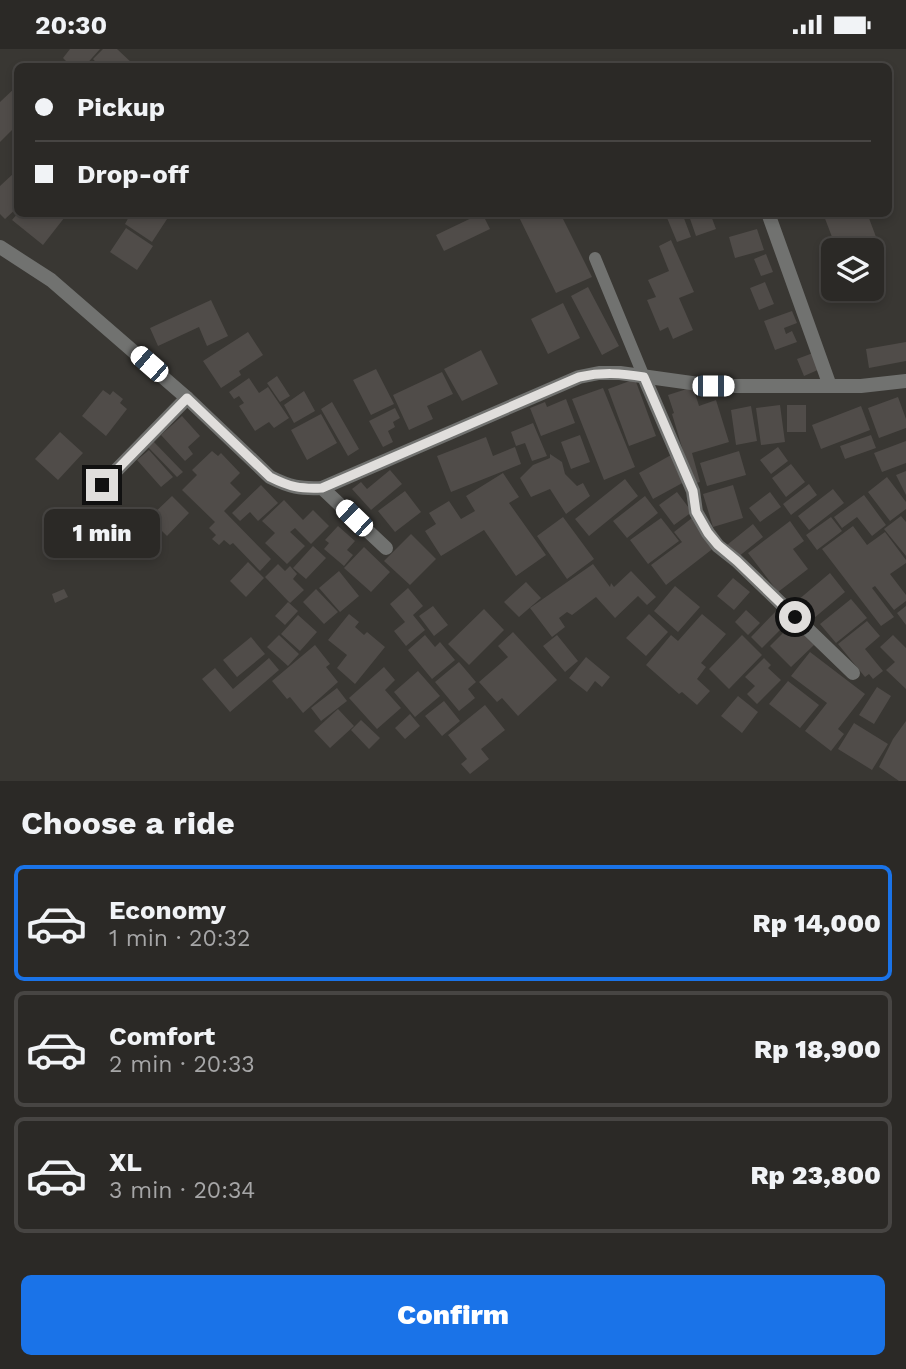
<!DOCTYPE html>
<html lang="en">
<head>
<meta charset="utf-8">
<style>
	body { margin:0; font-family:"Work Sans",sans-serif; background:#33312e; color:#f1f3f6; height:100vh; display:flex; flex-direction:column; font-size:26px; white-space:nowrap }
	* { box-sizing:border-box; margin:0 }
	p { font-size:23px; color:#a6a6a7 }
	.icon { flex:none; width:38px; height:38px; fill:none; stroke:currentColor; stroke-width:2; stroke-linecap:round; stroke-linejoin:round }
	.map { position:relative; height:732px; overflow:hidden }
	.side { display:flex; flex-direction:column; background:#2b2926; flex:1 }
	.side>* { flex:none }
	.top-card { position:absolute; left:14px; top:14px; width:878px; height:154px; border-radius:10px; box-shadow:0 4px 10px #0003,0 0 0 2px #474543; display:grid; align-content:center; height:154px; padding:0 21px; background:#2b2926 }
	.fabs { position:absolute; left:821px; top:189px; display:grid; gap:14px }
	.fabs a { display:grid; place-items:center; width:63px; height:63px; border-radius:10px; background:#2b2926; box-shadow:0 4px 10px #0003,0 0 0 2px #474543; font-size:35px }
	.end { position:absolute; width:32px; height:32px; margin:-16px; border:9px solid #e0dedc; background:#111; box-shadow:0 0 0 4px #111 }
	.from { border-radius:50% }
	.bubble { position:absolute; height:49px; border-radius:10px; background:#2b2926; box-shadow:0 4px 10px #0003,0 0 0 2px #474543; font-size:23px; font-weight:800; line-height:49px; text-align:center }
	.car { position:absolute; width:21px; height:42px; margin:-21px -10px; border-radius:9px; box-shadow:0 0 5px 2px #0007; background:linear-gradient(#fff 24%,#345 0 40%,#fff 0 76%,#345 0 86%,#fff 0) }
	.top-card b { display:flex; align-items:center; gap:24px; height:66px; font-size:26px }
	.top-card b+b { border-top:2px solid #474543 }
	.top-card i { width:18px; height:18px; background:#f1f3f6 }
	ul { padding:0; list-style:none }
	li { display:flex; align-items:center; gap:21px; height:116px; margin:0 14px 10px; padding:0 7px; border:4px solid #474543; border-radius:10px }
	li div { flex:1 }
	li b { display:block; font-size:26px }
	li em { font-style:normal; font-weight:800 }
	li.on { border-color:#1a73e8 }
	li>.icon { width:63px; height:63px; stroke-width:1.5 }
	h2 { padding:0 21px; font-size:32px; line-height:84px }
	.button { display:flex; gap:14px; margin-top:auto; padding:14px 21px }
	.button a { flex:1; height:80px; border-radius:10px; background:#1a73e8; color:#fff; font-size:28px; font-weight:800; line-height:80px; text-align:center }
	.status { display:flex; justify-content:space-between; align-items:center; height:49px; padding:0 35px; background:#2b2926; direction:ltr }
	.status svg { height:19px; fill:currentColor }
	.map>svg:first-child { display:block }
</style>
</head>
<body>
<div class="status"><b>20:30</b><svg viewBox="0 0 49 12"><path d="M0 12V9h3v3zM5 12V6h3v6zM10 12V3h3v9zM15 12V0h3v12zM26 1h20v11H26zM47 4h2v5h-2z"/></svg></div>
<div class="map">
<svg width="906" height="732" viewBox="0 0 906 732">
	<rect width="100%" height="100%" fill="#393733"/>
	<path fill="#504c49" d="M 70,0 L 100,0 L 84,18 L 72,18 L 63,9 Z
		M 103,0 L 117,0 L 133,15 L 131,18 L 100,18 L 93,10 Z
		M 18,36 L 18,75 L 0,93 L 0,53 Z
		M 14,124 L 18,127 L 18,158 L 5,170 L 0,165 L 0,137 Z
		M 18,164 L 68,164 L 43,196 L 12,171 Z
		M 131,164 L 165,164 L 169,167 L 152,193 L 125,175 Z
		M 482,164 L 490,180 L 444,202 L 436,186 Z
		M 517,164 L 560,164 L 592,228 L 556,244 Z
		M 665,164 L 682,164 L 691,188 L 677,193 Z
		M 688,164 L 710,164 L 716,180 L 696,187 Z
		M 832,164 L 867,164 L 884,209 L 872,214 L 872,201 L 837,201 L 824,167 Z
		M 126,179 L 153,197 L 137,221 L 110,203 Z
		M 757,180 L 764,201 L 735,209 L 729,188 Z
		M 671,191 L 694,243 L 679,249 L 693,281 L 673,290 L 668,278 L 660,282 L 647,251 L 656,248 L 648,231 L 669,222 L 659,197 Z
		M 766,205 L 773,223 L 761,227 L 754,210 Z
		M 765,233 L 774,255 L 759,261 L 750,239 Z
		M 588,238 L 619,297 L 602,306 L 571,247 Z
		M 211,251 L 228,287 L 207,297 L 199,278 L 158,297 L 150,279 Z
		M 563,254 L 580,289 L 548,305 L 531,270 Z
		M 792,262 L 797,274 L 784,279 L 786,285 L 792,282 L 797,293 L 775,301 L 764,272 Z
		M 248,283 L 263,306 L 239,322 L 241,326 L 221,339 L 203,312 Z
		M 906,293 L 906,312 L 869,319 L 866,300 Z
		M 481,301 L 498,335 L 462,352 L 444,320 Z
		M 813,304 L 820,320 L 804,327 L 797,310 Z
		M 376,320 L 394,355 L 371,366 L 353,331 Z
		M 442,323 L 453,345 L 427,357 L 433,370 L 409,381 L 393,346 Z
		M 277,327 L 290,347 L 280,353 L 267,334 Z
		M 249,329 L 259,344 L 268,338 L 289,369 L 274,379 L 269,373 L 255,382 L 239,357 L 244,354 L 239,347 L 234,350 L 229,343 Z
		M 635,330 L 656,387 L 629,397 L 608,340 Z
		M 693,338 L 699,357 L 716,351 L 729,393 L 692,404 L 700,433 L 693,435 L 672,365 L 674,364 L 668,346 Z
		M 603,339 L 635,418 L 604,431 L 572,350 Z
		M 103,341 L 110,346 L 113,342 L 123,350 L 120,354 L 127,360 L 106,387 L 82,367 Z
		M 304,342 L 315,362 L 294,374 L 284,356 Z
		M 898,348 L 906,370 L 906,379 L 879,389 L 868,359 Z
		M 566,350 L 575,374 L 541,387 L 530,359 L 545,353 L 547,358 Z
		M 332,353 L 359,400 L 348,407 L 321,360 Z
		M 780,356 L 785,393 L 761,396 L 756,359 Z
		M 787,356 L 806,356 L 806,383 L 787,383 Z
		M 751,357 L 757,392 L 736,396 L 731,361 Z
		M 861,357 L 870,381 L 821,400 L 812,376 Z
		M 395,359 L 400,369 L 393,373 L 395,378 L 388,382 L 393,393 L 383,398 L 369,372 Z
		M 321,365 L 337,394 L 307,411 L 291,381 Z
		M 182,367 L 200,387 L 188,398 L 193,405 L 185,412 L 161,386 Z
		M 533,374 L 547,407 L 532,412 L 525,394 L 516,397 L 511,383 Z
		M 60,383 L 83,404 L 58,431 L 35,410 Z
		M 580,386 L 590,413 L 571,420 L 561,393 Z
		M 871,386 L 876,399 L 845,410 L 840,397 Z
		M 486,388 L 493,407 L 515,398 L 521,415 L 451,443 L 437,407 Z
		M 152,391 L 183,423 L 177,428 L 146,396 Z
		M 906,392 L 906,414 L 882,423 L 874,404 Z
		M 778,398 L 788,412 L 771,425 L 760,411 Z
		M 149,401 L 173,428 L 161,438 L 137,411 Z
		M 212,402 L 218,407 L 221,404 L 240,424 L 230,434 L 241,445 L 224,462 L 271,510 L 260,522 L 233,494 L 230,496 L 224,491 L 219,496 L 212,490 L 216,486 L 209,479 L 215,473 L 182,441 L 197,426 L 192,421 Z
		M 739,402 L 746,426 L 707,437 L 700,414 Z
		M 550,405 L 562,413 L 565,425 L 577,437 L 583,434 L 590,447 L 566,465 L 550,440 L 531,448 L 520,429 L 533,416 L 550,409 Z
		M 671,406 L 686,432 L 653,450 L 639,424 Z
		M 791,415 L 805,433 L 786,448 L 772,429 Z
		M 390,421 L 402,435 L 371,461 L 352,440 L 361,433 L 367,440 Z
		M 906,422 L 906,446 L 896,426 Z
		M 503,424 L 519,448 L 509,454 L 546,506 L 516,527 L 484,481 L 441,507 L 425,482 L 436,475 L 429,464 L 449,452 L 461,470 L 475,462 L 466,447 Z
		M 887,428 L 906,453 L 906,460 L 890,472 L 868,443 Z
		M 625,430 L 638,447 L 589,487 L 575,470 Z
		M 809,435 L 817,446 L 791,466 L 783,455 Z
		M 261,436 L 278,454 L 258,472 L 250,463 L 240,472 L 232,464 Z
		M 733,436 L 743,469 L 713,478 L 703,445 Z
		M 833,440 L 844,454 L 809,481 L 798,467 Z
		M 405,442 L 421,463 L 395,483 L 378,462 Z
		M 677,443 L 692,463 L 674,476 L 659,456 Z
		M 770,443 L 781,458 L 760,473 L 749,459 Z
		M 864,446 L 886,476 L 872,487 L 857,468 L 842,479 L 834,468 Z
		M 172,447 L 189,464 L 167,487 L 149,469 Z
		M 645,447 L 658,464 L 627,489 L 613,472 Z
		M 284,451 L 303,471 L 313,461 L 329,477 L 311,495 L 295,479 L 290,483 L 305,497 L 287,515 L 265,494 L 275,484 L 262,472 Z
		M 901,467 L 906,473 L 906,507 L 884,480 Z
		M 563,468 L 594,510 L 567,530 L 537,487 Z
		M 831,468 L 842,482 L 817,501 L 806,486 Z
		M 661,469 L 679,492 L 648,515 L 630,491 Z
		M 692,469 L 715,498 L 666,536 L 651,516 L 682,493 L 674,483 Z
		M 790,472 L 804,492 L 793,500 L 808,520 L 778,543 L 748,504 Z
		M 753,475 L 763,488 L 738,508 L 727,496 Z
		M 338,477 L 355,492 L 347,501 L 353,506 L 344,517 L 324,500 L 329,494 L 325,491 Z
		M 853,477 L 867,496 L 885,483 L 906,511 L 906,514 L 890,525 L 906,546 L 906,552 L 894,561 L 875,537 L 872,539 L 894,568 L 881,577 L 822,500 Z
		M 411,485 L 436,510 L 410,536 L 384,512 Z
		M 313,497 L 326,509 L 306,530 L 293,519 Z
		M 364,498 L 390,523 L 371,543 L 344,519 Z
		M 248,513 L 264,529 L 246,548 L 230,532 Z
		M 278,515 L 285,522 L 290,517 L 297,525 L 293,530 L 304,541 L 290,554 L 265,528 Z
		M 593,515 L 610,538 L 611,534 L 614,538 L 631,522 L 656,548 L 647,556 L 638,547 L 615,569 L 596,548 L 572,566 L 567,563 L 559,569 L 565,578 L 552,588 L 530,559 Z
		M 339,522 L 359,547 L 340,563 L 319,539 Z
		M 830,524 L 845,543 L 807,575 L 791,557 Z
		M 733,529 L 750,543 L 734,561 L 717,547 Z
		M 526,533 L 541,549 L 519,568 L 504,553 Z
		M 675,537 L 700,558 L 678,583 L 654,562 Z
		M 408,539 L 423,557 L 413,566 L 425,581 L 406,597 L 394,582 L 405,573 L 390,555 Z
		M 64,540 L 68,548 L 55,554 L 52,545 Z
		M 316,540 L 338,563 L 324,575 L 303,553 Z
		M 851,550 L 867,569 L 836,594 L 820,575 Z
		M 288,553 L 298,562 L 285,576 L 275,567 Z
		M 433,557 L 448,576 L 434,587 L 419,567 Z
		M 906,557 L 906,576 L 897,564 Z
		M 484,560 L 504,581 L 469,616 L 448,595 Z
		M 746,561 L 760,574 L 748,586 L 735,573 Z
		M 777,561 L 789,572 L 762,599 L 751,588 Z
		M 349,565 L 359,573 L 355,578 L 364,586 L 367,583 L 385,598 L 355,635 L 337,619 L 347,606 L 328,591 Z
		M 649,565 L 668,583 L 646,607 L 626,589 Z
		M 702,565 L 726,585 L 701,614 L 706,618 L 697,630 L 710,642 L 697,656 L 682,643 L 679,645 L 646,616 L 671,586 L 678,592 Z
		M 298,566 L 317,583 L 300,602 L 281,585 Z
		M 867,572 L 880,587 L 865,600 L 883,622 L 873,630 L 869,625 L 865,628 L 838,595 Z
		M 792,575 L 814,596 L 791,618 L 770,597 Z
		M 513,583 L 557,631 L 518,667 L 502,649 L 497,653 L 479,633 L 508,608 L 498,597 Z
		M 279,586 L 299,605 L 288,617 L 267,598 Z
		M 425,586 L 435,598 L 440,593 L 455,611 L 432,630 L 408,601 Z
		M 557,586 L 578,612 L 565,623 L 543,597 Z
		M 742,586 L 762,606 L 729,640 L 709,620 Z
		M 893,586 L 906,599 L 906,640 L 886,621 L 895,613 L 880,598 Z
		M 251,588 L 265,605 L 237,628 L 223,611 Z
		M 315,596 L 330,615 L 326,618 L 338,633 L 303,664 L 290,648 L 287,650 L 272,632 Z
		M 810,603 L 865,645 L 838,680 L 844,685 L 831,702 L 805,682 L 827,654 L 791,627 Z
		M 586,608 L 610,628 L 602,638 L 595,632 L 587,643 L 569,629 Z
		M 269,609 L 279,621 L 230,663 L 202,630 L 215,619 L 233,640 Z
		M 764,609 L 771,616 L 768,619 L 781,631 L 757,655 L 747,645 L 755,637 L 745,628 Z
		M 459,613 L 476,633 L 468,640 L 475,649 L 459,662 L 435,633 Z
		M 384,618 L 395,631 L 385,641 L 401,659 L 377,680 L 349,649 Z
		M 418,622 L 440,647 L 415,668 L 394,643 Z
		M 788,632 L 819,656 L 800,679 L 769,655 Z
		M 877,638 L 891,647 L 874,675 L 859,666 Z
		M 337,639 L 347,652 L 321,672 L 311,659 Z
		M 738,647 L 758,663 L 742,684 L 721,667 Z
		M 444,652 L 460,672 L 442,687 L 425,667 Z
		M 485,656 L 505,681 L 481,700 L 489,710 L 470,725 L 461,715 L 467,710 L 448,686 Z
		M 338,660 L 354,677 L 330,699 L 314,682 Z
		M 410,665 L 420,677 L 405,690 L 395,679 Z
		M 361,671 L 380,689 L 369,700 L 351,681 Z
		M 906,672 L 906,732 L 899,732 L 879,718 L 893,690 Z
		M 854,674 L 888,695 L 872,721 L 838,700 Z"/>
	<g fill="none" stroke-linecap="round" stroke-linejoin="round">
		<path stroke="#717270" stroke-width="12" d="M 595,209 L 644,328"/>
		<path stroke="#717270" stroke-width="14" d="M 768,164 L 830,337
			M 644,328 L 693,442 L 696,463 L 708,484 L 718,497 L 737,512 L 853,624
			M 102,436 L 187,349
			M 322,439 L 386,499"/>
		<path stroke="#717270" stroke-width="14" d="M 0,198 L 51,231 L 187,349 L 270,428 C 290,438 300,440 322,439 L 579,328 L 599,324 L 620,324 L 713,337 L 861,337 L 906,332"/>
	</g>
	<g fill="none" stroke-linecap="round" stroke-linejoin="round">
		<path stroke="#e0dedc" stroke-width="9" d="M 102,436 L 187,349 L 270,428 C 290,438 300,440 322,439 L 579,328 C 602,323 621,324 644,328 L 693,442 L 696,463 L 708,484 L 718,496 L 737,512 L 795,568"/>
	</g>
</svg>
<div class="fabs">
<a><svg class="icon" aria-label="layers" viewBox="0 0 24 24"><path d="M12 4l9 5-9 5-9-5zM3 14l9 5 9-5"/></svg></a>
</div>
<i class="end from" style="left:795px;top:568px"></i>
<i class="end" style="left:102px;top:436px"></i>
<div class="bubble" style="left:44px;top:460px;width:116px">1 min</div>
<i class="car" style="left:149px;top:315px;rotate:311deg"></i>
<i class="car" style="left:713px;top:337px;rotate:90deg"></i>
<i class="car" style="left:354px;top:469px;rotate:314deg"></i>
<div class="top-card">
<b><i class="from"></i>Pickup</b>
<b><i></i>Drop-off</b>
</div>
</div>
<section class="side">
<h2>Choose a ride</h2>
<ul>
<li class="on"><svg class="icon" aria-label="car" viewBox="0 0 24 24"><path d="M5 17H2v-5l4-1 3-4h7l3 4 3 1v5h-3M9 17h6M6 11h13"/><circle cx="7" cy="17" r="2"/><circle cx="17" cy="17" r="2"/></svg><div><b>Economy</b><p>1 min · 20:32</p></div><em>Rp 14,000</em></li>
<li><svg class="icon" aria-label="car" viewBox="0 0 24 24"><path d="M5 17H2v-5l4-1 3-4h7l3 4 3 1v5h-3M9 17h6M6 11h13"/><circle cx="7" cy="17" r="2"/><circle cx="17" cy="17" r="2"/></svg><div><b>Comfort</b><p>2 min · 20:33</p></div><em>Rp 18,900</em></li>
<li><svg class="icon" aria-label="car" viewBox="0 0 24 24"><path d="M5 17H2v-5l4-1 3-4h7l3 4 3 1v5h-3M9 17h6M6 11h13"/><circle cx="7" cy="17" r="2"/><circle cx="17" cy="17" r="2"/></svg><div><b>XL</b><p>3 min · 20:34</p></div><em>Rp 23,800</em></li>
</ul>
<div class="button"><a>Confirm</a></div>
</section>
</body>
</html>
